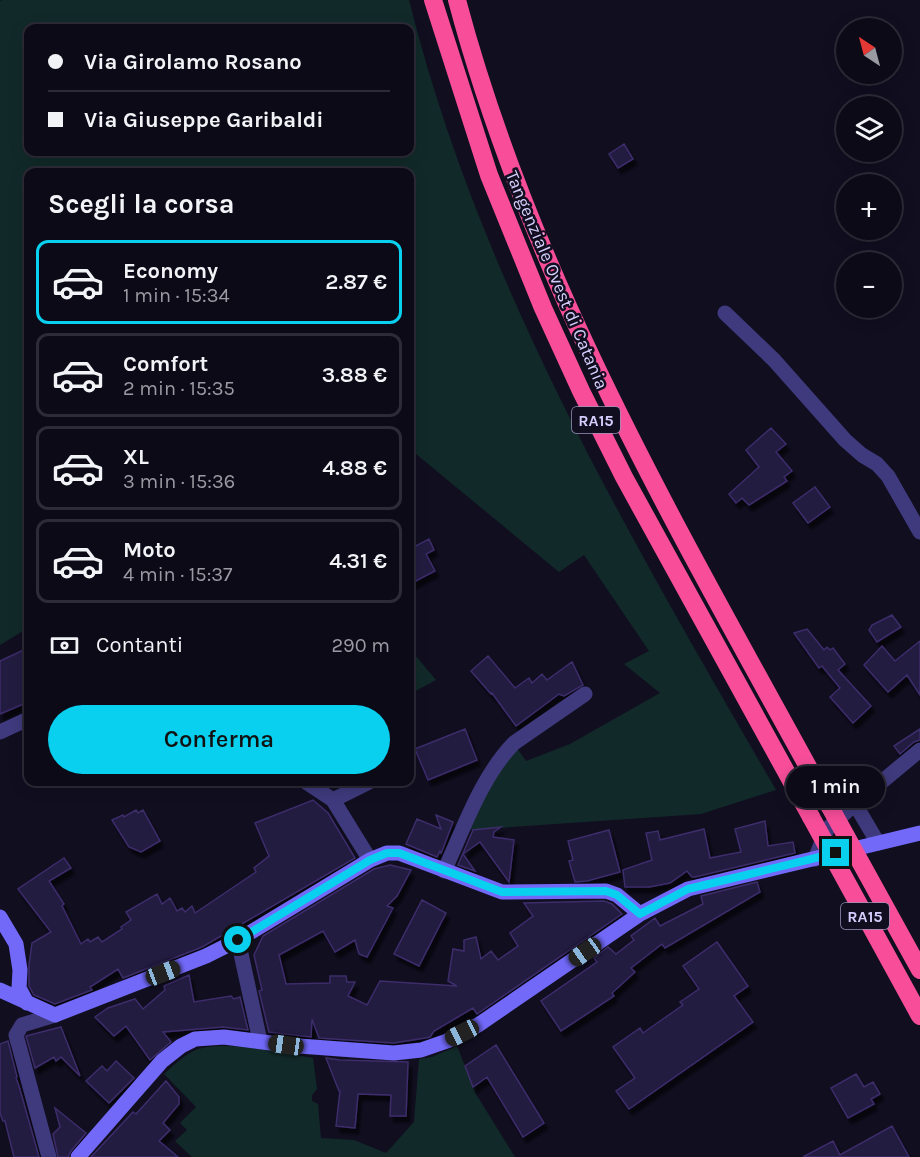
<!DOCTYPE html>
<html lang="it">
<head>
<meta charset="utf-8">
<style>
	body { margin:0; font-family:Karla,sans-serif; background:#1b1825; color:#f1f3f6; height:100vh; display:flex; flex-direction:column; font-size:22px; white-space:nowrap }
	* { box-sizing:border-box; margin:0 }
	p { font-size:20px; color:#9a9aa2 }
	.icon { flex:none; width:33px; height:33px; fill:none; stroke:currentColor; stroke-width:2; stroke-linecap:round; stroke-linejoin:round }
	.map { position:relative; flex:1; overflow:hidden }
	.details { position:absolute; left:24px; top:168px; width:390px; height:618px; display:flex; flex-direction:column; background:#0d0a18; border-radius:12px; box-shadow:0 3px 15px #0003,0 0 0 2px #2d2b37 }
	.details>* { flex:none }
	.hud { position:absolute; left:24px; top:24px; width:390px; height:132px; border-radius:12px; box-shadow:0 3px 15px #0003,0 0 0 2px #2d2b37; display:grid; align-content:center; height:132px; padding:0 24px; background:#0d0a18 }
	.needle { width:39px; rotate:324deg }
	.fabs { position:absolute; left:836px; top:18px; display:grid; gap:12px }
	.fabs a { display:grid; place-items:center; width:66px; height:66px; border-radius:50%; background:#0d0a18; box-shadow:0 3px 15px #0003,0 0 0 2px #2d2b37; font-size:30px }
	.end { position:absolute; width:27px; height:27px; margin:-14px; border:8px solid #09d0ef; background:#111; box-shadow:0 0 0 3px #111 }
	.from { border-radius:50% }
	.bubble { position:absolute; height:42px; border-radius:21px; background:#0d0a18; box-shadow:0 3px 15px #0003,0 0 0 2px #2d2b37; font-size:20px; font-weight:600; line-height:42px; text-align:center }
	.car { position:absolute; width:18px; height:36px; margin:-18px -9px; border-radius:8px; box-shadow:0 0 4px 2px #0007; background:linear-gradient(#222 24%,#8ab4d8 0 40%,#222 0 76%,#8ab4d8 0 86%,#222 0) }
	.hud b { display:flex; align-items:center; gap:21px; height:57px; font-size:22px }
	.hud b+b { border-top:2px solid #2d2b37 }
	.hud i { width:15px; height:15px; background:#f1f3f6 }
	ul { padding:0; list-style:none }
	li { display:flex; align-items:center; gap:18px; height:84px; margin:0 12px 9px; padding:0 12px; border:3px solid #2d2b37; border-radius:12px }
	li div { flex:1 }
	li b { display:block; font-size:22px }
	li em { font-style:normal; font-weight:600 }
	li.current { border-color:#09d0ef }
	li>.icon { width:54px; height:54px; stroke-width:1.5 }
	h2 { padding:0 24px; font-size:27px; line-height:72px }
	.pay { display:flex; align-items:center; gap:15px; height:66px; padding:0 24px; font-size:22px }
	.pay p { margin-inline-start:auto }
	.button { display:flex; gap:12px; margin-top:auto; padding:12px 24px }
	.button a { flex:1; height:69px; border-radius:36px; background:#09d0ef; color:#111; font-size:24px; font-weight:600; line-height:69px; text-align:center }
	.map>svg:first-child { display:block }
</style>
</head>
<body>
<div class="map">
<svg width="920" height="1157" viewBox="0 0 920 1157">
	<defs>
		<filter id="shadow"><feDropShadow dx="3.5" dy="6" stdDeviation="1.5" flood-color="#0009"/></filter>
	</defs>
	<rect width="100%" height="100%" fill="#110e20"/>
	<path fill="#112a29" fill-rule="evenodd" d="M 2,0 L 409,0 C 480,285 631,539 776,790 L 701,814 L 469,830 L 491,784 L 517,748 L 526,761 L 570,744 L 660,693 L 624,664 L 649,651 L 584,555 L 559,572 L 410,449 L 410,172 L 28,172 L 28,628 L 0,645 L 0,1 ZM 28,28 L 410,28 L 410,152 L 28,152 Z
		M 410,649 L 436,680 L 410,694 Z
		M 457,1046 L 476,1094 L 515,1157 L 192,1157 L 175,1141 L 187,1130 L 180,1123 L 196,1107 L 164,1074 C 174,1065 185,1054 198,1049 C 226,1040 282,1053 313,1058 L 317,1089 L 312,1095 L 312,1101 L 318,1104 L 321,1138 L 354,1140 L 386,1153 L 414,1122 L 419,1059 L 432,1057 Z"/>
	<path fill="#231a40" stroke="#3c2d6b" stroke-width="1.5" filter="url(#shadow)" d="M 624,144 L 633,159 L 618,168 L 609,154 Z
		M 771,428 L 786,444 L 776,452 L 792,471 L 784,477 L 787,481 L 749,505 L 742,498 L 736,503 L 729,494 L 759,467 L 746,450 Z
		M 815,487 L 830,507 L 808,523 L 793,503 Z
		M 429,539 L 434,550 L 426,554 L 435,571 L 410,584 L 410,549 Z
		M 892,615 L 901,627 L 877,642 L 869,630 L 872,625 Z
		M 807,629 L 824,650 L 827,647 L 830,650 L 833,648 L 845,664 L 838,670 L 871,706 L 853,723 L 830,697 L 840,688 L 822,666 L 819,668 L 794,633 Z
		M 920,641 L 920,695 L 907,675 L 888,692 L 864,665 L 882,646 L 895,661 Z
		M 28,648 L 28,702 L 0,714 L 0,661 Z
		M 488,656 L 515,688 L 529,678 L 532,683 L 542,674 L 547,680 L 572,662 L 583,685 L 564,696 L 559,694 L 516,726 L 492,693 L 491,694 L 471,671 Z
		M 465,729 L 477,760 L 428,780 L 415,749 Z
		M 920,729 L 920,740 L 914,742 L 900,754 L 894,746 Z
		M 313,800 L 328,813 L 355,858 L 202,947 L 123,978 L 118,969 L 90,987 L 92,990 L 55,1004 L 34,995 L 29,986 L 29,965 L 32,943 L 51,932 L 18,889 L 64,858 L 71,868 L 49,881 L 64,904 L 62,906 L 81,944 L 88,939 L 90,942 L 98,937 L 102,942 L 122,929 L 121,927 L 131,920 L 126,912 L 157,894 L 162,904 L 170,898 L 177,911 L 182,908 L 185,912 L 192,906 L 195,913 L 204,907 L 256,872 L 254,868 L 269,856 L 255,823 Z
		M 136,810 L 138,813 L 143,810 L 160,841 L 141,852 L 129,847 L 112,820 L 123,815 L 124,817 Z
		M 436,815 L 453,822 L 442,851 L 441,853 L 440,851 L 437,857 L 406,844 L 417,819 L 441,829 Z
		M 765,821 L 768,846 L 793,842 L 795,853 L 695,877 L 692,877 L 687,871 L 670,883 L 649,887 L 625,887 L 623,870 L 652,860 L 646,833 L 658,831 L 660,840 L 704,829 L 710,858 L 741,852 L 735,829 Z
		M 501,827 L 494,832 L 493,837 L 514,840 L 509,882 L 480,842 L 463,854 L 475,871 L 458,865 L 473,830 Z
		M 609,830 L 620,872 L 587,881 L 575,882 L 569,861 L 573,860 L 568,841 Z
		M 390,865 L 411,870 L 397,896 L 387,906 L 393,908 L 367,957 L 359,954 L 355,940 L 335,952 L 323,931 L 279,955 L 286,984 L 330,983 L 330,976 L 346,976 L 347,982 L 355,982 L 348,996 L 367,1005 L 380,981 L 457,986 L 448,981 L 453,949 L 464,951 L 464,940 L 476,937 L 481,959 L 491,951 L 498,960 L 518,946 L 510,933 L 533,916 L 524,903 L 604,901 L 612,904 L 622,914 L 477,1014 L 473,1008 L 434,1031 L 430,1037 L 425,1038 L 394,1043 L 319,1038 L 312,1019 L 311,1037 L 269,1032 L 259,991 L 262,990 L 254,955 L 263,936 L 374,869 Z
		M 757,882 L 760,892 L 665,948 L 662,944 L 631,968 L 635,972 L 612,993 L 614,996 L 561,1031 L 541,1001 L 597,962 L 594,958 L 608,947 L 616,954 L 634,940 L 631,936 L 655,918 L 660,926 L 703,904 L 701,896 Z
		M 422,900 L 446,913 L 419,966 L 394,954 Z
		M 717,942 L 748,986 L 734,996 L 753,1022 L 629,1109 L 616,1091 L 635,1078 L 613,1047 L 640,1028 L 643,1033 L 683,1005 L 680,1002 L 699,989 L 683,966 Z
		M 189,975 L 194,1002 L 231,996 L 234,999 L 240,997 L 248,1030 L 223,1027 L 163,1032 L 171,1042 L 150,1060 L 126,1026 L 114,1036 L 95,1017 L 108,1008 L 135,999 L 143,1009 L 165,990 L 164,986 Z
		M 61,1027 L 80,1076 L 61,1057 L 56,1061 L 54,1057 L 35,1068 L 26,1036 Z
		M 8,1041 L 17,1077 L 16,1078 L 19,1086 L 39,1157 L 14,1157 L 5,1121 L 3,1121 L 0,1113 L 0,1044 Z
		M 496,1045 L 544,1123 L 523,1137 L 487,1077 L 473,1087 L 465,1066 Z
		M 326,1058 L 340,1060 L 408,1062 L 406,1116 L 390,1116 L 391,1095 L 358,1094 L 355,1128 L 336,1126 L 340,1091 L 339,1091 Z
		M 116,1061 L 134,1078 L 109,1103 L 86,1081 L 102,1066 L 107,1071 Z
		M 856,1074 L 864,1087 L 873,1082 L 880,1094 L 871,1099 L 874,1104 L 848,1118 L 831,1088 Z
		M 166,1081 L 179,1097 L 179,1104 L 163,1123 L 170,1130 L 159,1141 L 178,1157 L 91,1157 L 133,1112 L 136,1114 Z
		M 55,1108 L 86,1133 L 71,1151 L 68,1157 L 58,1157 L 53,1134 L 60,1127 Z
		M 892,1126 L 909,1157 L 803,1157 L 833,1141 L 840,1155 Z"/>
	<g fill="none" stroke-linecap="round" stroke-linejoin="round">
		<path stroke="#3f3a7d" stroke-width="15" d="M 725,313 L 774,360 L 845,440 L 862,455 L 877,464 L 888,476 L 920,532
			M 0,732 L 28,719
			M 306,782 L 333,800 L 370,860
			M 333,800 L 369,782
			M 878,843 L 855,804 L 920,750
			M 815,859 L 827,829 L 855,804
			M 444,871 C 464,828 481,777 514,743 L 585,694
			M 238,940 L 260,1041
			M 49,1157 L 16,1035 L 22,1025 L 55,1015"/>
		<path stroke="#7269f9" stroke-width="15" d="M 0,917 L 16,944 L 20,970 L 19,988 L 27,1003
			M 0,990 L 55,1015 L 206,956 L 238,940 L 370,860 L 387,853 L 399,853 L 502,892 L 606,891 L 617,895 L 640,914
			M 78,1157 L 162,1061 L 181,1046 L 195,1039 L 224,1037 L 286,1045 L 394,1053 L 421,1050 L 447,1041 L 478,1025 L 640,914 L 688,889 L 920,833"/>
		<path stroke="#f84e9a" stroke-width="18" d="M 433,0 L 489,175 L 543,308 L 581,391 L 624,477 L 811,817
			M 457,0 C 534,290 688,546 830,807"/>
		<path stroke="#f84e9a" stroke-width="18" d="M 830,807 L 920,970
			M 811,817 L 920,1016"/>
	</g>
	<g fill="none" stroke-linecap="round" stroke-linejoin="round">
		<path stroke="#09d0ef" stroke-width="8" d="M 238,940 L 370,860 L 387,853 L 399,853 L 502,892 L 606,891 L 617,895 L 640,914 L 688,889 L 836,853"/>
	</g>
	<g text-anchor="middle" stroke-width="5" stroke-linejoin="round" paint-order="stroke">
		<g fill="#110e20" stroke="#9a94bb" stroke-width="1.5">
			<rect x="572" y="407" width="48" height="26" rx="4.5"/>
			<rect x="841" y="903" width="48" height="26" rx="4.5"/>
		</g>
		<g font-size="16" font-weight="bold" fill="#d5cefd">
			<text x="596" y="426">RA15</text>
			<text x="865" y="922">RA15</text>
		</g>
		<g font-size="18" fill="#d5cefd" stroke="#110e20">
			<text transform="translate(557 280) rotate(67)" y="6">Tangenziale Ovest di Catania</text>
		</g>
	</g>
</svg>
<div class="fabs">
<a><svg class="needle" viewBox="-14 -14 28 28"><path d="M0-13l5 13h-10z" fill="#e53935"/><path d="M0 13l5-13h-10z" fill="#9a9aa2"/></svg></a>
<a><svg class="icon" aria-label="layers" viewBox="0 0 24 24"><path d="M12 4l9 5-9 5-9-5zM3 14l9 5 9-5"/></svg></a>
<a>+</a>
<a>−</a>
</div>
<i class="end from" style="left:238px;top:940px"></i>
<i class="end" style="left:836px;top:853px"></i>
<div class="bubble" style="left:786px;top:766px;width:99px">1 min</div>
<i class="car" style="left:585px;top:952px;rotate:235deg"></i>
<i class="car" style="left:163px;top:973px;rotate:69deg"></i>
<i class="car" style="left:462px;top:1033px;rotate:243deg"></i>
<i class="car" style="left:286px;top:1045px;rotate:278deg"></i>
<div class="hud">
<b><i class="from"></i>Via Girolamo Rosano</b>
<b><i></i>Via Giuseppe Garibaldi</b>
</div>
<section class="details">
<h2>Scegli la corsa</h2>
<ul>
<li class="current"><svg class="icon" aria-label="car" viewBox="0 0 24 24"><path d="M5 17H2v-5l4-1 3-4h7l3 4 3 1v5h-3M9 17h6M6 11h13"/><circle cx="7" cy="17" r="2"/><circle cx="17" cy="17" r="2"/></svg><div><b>Economy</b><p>1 min · 15:34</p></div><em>2.87 €</em></li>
<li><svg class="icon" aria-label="car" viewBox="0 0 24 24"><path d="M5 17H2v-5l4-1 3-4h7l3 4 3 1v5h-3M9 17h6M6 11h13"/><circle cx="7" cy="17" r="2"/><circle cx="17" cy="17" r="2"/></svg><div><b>Comfort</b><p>2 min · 15:35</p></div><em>3.88 €</em></li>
<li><svg class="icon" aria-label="car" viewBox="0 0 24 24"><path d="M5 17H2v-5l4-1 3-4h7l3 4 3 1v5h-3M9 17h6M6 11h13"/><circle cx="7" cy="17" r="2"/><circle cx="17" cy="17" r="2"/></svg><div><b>XL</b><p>3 min · 15:36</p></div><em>4.88 €</em></li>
<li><svg class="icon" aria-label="car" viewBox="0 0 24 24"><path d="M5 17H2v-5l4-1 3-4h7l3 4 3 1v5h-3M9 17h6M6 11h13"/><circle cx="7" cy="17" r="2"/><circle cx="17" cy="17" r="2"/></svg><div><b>Moto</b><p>4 min · 15:37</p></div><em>4.31 €</em></li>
</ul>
<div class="pay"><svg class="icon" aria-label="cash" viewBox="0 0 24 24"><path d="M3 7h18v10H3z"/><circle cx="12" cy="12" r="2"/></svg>Contanti<p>290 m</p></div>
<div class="button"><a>Conferma</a></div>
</section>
</div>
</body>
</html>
